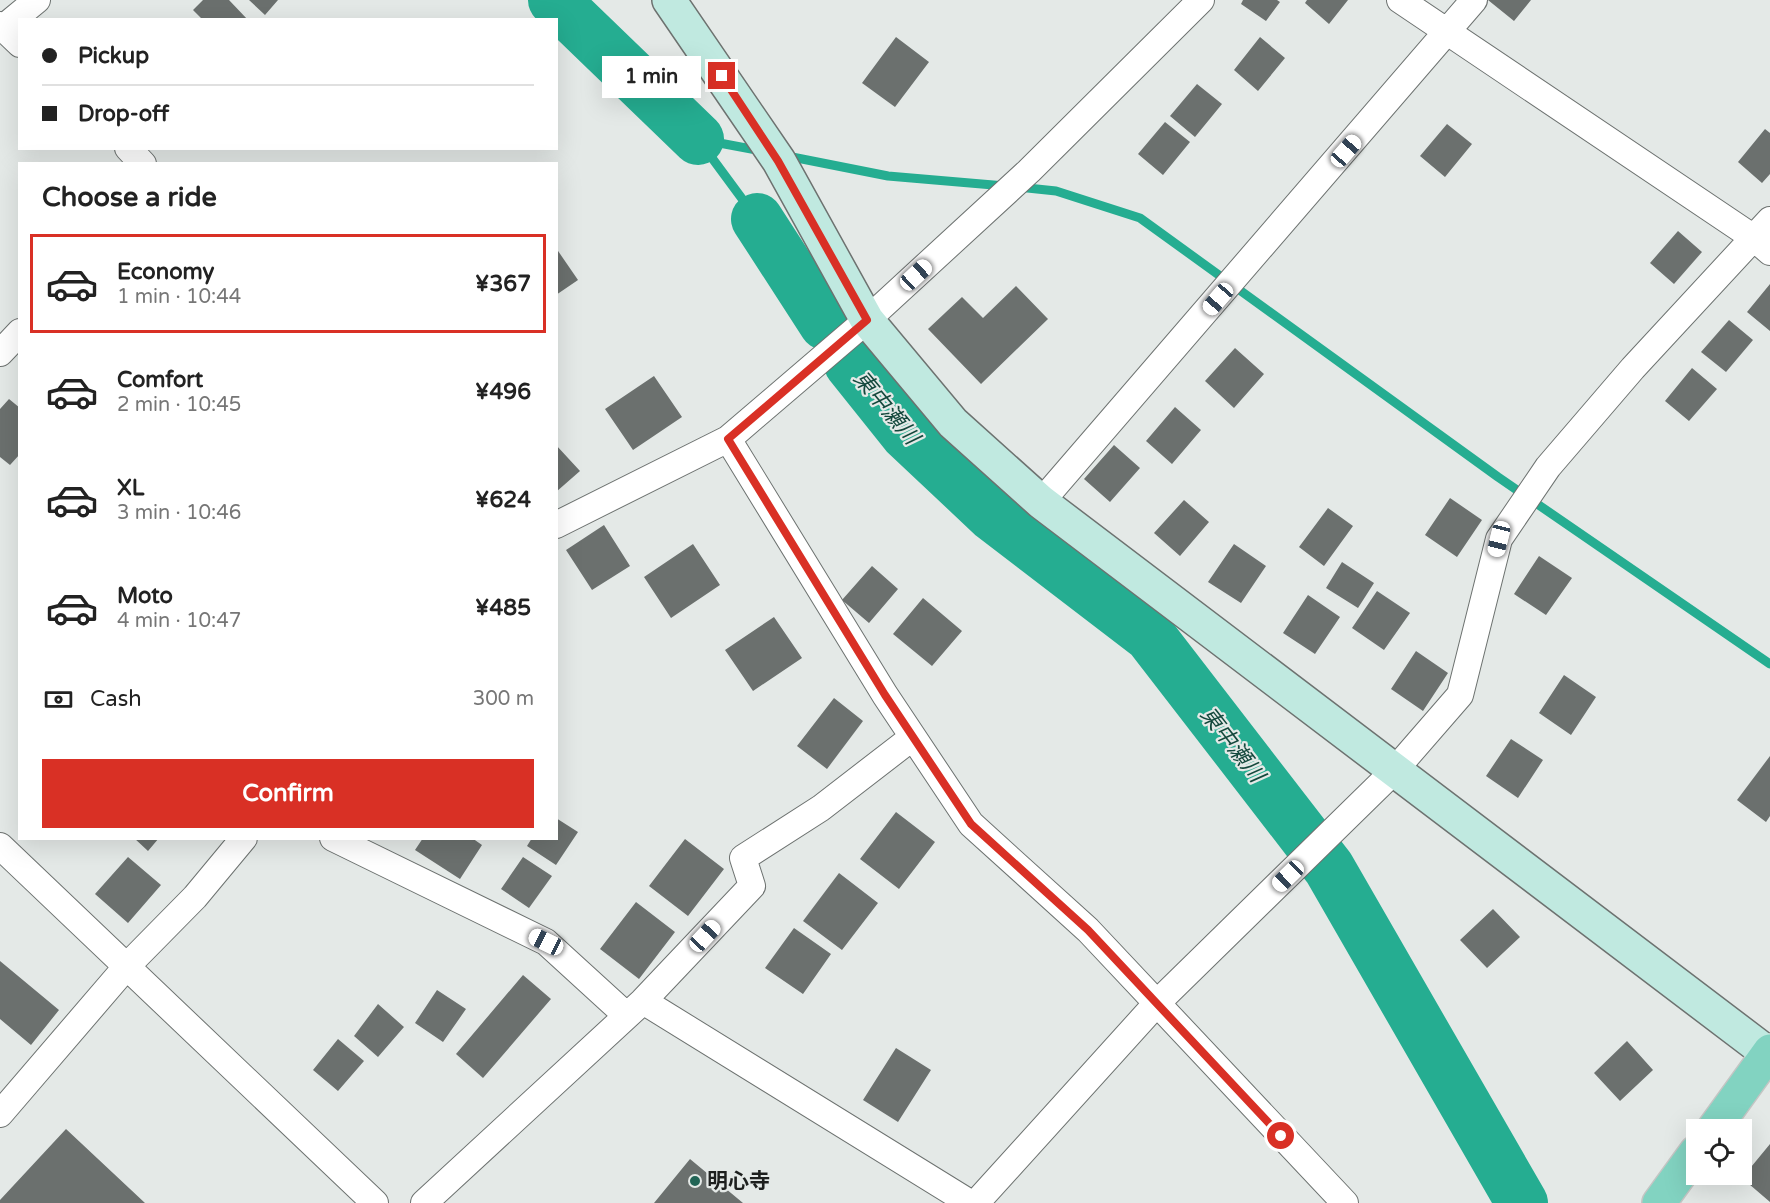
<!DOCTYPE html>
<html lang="en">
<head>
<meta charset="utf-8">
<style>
	body { margin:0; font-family:"Varela Round","Noto Sans JP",sans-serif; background:#f2f2f2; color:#222; height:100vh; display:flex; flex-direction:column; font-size:22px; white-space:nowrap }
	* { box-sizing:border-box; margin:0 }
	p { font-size:20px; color:#767676 }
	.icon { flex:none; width:33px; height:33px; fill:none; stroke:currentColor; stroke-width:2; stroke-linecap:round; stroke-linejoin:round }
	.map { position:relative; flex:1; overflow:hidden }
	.drawer { position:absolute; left:18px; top:162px; width:540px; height:678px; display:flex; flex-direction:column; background:#fff; border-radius:0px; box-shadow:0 6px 24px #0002 }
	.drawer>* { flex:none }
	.top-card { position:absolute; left:18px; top:18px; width:540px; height:132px; border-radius:0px; box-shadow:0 6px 24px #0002; display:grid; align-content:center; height:132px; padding:0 24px; background:#fff }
	.buttons { position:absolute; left:1686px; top:1119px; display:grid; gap:12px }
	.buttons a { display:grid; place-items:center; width:66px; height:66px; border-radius:0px; background:#fff; box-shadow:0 6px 24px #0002; font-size:30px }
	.end { position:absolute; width:27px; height:27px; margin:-14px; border:8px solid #d93025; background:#fff; box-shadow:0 0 0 3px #fff }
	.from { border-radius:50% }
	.bubble { position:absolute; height:42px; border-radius:0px; background:#fff; box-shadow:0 6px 24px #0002; font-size:20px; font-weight:700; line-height:42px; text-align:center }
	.car { position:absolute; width:18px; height:36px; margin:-18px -9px; border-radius:8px; box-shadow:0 0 4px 2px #0007; background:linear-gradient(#fff 24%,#345 0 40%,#fff 0 76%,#345 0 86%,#fff 0) }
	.top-card b { display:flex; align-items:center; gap:21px; height:57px; font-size:22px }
	.top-card b+b { border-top:2px solid #e0e0e0 }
	.top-card i { width:15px; height:15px; background:#222 }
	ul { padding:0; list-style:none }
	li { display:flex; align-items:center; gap:18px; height:99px; margin:0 12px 9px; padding:0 12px; border:3px solid transparent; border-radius:0px }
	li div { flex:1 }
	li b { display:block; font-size:22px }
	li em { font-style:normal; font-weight:700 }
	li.active { border-color:#d93025 }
	li>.icon { width:54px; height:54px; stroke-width:1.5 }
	h2 { padding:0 24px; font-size:27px; line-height:72px }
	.pay { display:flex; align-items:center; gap:15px; height:66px; padding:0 24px; font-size:22px }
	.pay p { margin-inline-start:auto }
	.cta { display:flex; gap:12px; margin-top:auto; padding:12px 24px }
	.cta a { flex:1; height:69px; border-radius:0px; background:#d93025; color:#fff; font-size:24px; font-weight:700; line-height:69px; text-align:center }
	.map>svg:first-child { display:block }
</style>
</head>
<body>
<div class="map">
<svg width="1770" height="1203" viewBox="0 0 1770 1203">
	<rect width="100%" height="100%" fill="#e4e9e7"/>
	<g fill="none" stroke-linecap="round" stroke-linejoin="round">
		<path stroke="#25ad91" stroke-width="9" d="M 787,156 L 888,176 L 1005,186
			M 1018,187 L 1056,191 L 1140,218 L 1498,477 L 1770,664
			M 757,219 L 698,139 L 762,151"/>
		<path stroke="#25ad91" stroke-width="52" d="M 554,0 L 698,139
			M 757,219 L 825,324
			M 850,364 L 906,434 L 992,515 L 1150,636 L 1329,868 L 1522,1203"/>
	</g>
	<path fill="#6b706e" d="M 203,0 L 229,0 L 248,20 L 203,20 L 193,10 Z
		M 249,0 L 278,0 L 265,15 Z
		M 1243,0 L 1277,0 L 1280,2 L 1266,21 L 1241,4 Z
		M 1307,0 L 1348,0 L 1329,24 L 1305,3 Z
		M 1488,0 L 1531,0 L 1514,21 Z
		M 896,37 L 929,62 L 895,107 L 862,83 Z
		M 1260,37 L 1285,58 L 1258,91 L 1234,70 Z
		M 1197,84 L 1222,104 L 1195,137 L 1170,116 Z
		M 1165,122 L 1190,142 L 1163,175 L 1138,154 Z
		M 1447,124 L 1472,144 L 1445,177 L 1420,156 Z
		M 1765,129 L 1770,133 L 1770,174 L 1762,183 L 1738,162 Z
		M 1678,231 L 1702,252 L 1674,284 L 1650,263 Z
		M 556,248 L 578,280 L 556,295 Z
		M 1770,284 L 1770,331 L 1747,312 Z
		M 1016,286 L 1048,319 L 981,384 L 928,329 L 962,297 L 983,318 Z
		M 1729,320 L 1753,340 L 1726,372 L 1701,352 Z
		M 1235,348 L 1264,374 L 1234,408 L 1205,381 Z
		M 1692,368 L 1717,389 L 1689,421 L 1665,401 Z
		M 654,376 L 682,417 L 633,450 L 605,409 Z
		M 9,399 L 20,408 L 20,454 L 10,465 L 0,457 L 0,409 Z
		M 1175,407 L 1201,430 L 1172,464 L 1146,441 Z
		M 556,445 L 580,471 L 556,492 Z
		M 1114,445 L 1140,468 L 1110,502 L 1084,479 Z
		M 1450,498 L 1482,520 L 1457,557 L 1425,535 Z
		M 1184,500 L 1209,522 L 1180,556 L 1154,533 Z
		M 1328,508 L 1353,526 L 1324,566 L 1299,547 Z
		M 604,525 L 630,566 L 592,590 L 566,550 Z
		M 693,544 L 720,585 L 671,618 L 644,577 Z
		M 1234,544 L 1266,566 L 1241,603 L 1208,582 Z
		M 1539,556 L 1572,578 L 1546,615 L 1514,594 Z
		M 1342,562 L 1374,583 L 1358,608 L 1326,588 Z
		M 872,566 L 898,589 L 869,623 L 842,600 Z
		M 1377,591 L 1410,613 L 1384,650 L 1352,628 Z
		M 1308,595 L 1340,617 L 1315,654 L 1283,633 Z
		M 923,598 L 962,631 L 932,666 L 893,634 Z
		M 774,617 L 802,658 L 753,691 L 725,650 Z
		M 1416,651 L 1448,673 L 1423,711 L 1391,689 Z
		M 1564,675 L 1596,697 L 1571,735 L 1539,713 Z
		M 834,698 L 863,721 L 827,769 L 797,746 Z
		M 1511,739 L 1543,760 L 1518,798 L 1486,776 Z
		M 1770,756 L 1770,816 L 1766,822 L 1737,800 Z
		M 896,812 L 935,842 L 899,889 L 860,859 Z
		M 556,818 L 578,832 L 556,865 L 527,846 L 532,838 L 556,838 Z
		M 134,838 L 159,838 L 148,851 Z
		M 423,838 L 472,838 L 482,845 L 460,879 L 415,850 Z
		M 685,839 L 724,869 L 688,916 L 649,886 Z
		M 128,857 L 161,885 L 128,923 L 95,894 Z
		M 523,857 L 552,876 L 529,908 L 501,889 Z
		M 839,873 L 878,903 L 842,950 L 803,921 Z
		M 636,902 L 675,932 L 639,979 L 600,949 Z
		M 1493,909 L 1520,937 L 1487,968 L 1460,940 Z
		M 794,928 L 831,954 L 803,994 L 765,968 Z
		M 0,961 L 59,1010 L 31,1045 L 0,1019 Z
		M 523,975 L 551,999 L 483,1078 L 456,1054 Z
		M 437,990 L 466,1009 L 443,1042 L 415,1023 Z
		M 378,1004 L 404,1027 L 378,1057 L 354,1036 Z
		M 338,1039 L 364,1061 L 338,1091 L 313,1070 Z
		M 1627,1041 L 1653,1070 L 1620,1101 L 1594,1073 Z
		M 896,1048 L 931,1070 L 898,1122 L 863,1100 Z
		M 66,1129 L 145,1203 L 0,1203 L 0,1200 Z
		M 1770,1144 L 1770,1202 L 1742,1178 Z
		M 690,1159 L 743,1203 L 654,1203 Z"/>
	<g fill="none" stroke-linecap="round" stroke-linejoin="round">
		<g stroke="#6d7270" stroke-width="28">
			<path id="street" d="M 1400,0 L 1754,238 L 1770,252
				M 0,25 L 20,44
				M 3,28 L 37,0
				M 128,148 L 143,164
				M 0,353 L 20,332
				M 728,439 L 885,695 L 971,824 L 1088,930 L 1345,1203
				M 1041,502 L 1474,0
				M 556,525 L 728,439 L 867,320 L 1029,171 L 1201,0
				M 333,838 L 546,942 L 626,1015
				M 0,846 L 375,1203
				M 643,1001 L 970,1203
				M 0,1114 L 127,966 L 195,897 L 244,838
				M 424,1203 L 643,1001 L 752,886 L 743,858 L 821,808 L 913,737
				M 976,1203 L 1157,1003 L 1394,771 L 1460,695 L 1499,539 L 1548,467 L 1633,368 L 1770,220"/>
		</g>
		<g stroke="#6d7270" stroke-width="36">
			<path id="secondary" d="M 669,0 L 779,161 L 867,320 L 953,423 L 1041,502 L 1770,1055"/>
		</g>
		<g stroke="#c4c5c4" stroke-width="36">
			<path id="primary" d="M 1713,1130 L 1770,1051
				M 1659,1203 L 1696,1152"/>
		</g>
		<use href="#street" stroke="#fff" stroke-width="26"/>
		<use href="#secondary" stroke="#c0e9e0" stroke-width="33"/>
		<use href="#primary" stroke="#82d3c1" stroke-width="33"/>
	</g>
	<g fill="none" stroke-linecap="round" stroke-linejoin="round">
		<path stroke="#d93025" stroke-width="8" d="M 722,76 L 778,161 L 867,320 L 728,439 L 885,695 L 971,824 L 1088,930 L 1281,1136"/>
	</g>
	<circle fill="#216455" stroke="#e4e9e7" stroke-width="2" cx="695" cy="1181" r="6"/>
	<g text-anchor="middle" stroke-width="4.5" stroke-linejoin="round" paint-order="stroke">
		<g font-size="21" font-weight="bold" fill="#1d1f1e" stroke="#e4e9e7" text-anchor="start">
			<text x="707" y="1188">明心寺</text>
		</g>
		<g font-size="22" font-style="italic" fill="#13483c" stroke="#e4e9e7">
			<text transform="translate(887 407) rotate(50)" y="8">東中瀬川</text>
			<text transform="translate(1233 744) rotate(52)" y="8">東中瀬川</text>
		</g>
	</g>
</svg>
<div class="buttons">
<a><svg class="icon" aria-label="locate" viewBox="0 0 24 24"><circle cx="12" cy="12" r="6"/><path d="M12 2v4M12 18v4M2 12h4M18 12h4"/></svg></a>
</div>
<i class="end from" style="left:1281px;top:1136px"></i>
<i class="end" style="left:722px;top:76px"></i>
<div class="bubble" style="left:602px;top:56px;width:99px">1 min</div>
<i class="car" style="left:1346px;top:151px;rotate:41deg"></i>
<i class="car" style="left:916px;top:275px;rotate:47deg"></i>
<i class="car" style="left:1218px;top:299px;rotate:221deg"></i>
<i class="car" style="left:1499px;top:539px;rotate:194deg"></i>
<i class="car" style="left:1288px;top:876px;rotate:226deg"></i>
<i class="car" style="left:705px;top:936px;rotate:43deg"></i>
<i class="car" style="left:546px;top:942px;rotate:296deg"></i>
<div class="top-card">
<b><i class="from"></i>Pickup</b>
<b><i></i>Drop-off</b>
</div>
<section class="drawer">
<h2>Choose a ride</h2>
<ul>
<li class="active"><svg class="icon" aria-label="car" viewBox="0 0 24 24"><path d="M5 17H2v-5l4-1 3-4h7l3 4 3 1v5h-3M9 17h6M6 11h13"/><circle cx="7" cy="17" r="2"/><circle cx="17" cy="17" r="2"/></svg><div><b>Economy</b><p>1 min · 10:44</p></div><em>¥367</em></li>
<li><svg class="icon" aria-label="car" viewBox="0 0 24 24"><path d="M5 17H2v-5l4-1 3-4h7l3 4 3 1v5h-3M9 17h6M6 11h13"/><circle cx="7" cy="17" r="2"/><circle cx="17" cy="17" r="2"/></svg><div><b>Comfort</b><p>2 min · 10:45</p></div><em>¥496</em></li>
<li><svg class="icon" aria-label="car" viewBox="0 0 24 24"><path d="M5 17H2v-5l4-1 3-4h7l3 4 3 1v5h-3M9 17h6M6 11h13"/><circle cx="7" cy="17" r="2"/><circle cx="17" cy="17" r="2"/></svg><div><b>XL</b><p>3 min · 10:46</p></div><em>¥624</em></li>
<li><svg class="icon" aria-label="car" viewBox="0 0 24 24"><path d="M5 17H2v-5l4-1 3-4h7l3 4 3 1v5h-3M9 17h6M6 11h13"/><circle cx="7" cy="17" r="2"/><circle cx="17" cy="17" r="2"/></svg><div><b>Moto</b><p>4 min · 10:47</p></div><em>¥485</em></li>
</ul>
<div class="pay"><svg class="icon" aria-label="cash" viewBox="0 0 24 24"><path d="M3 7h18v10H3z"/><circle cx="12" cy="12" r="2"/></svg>Cash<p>300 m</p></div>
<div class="cta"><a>Confirm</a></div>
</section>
</div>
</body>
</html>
